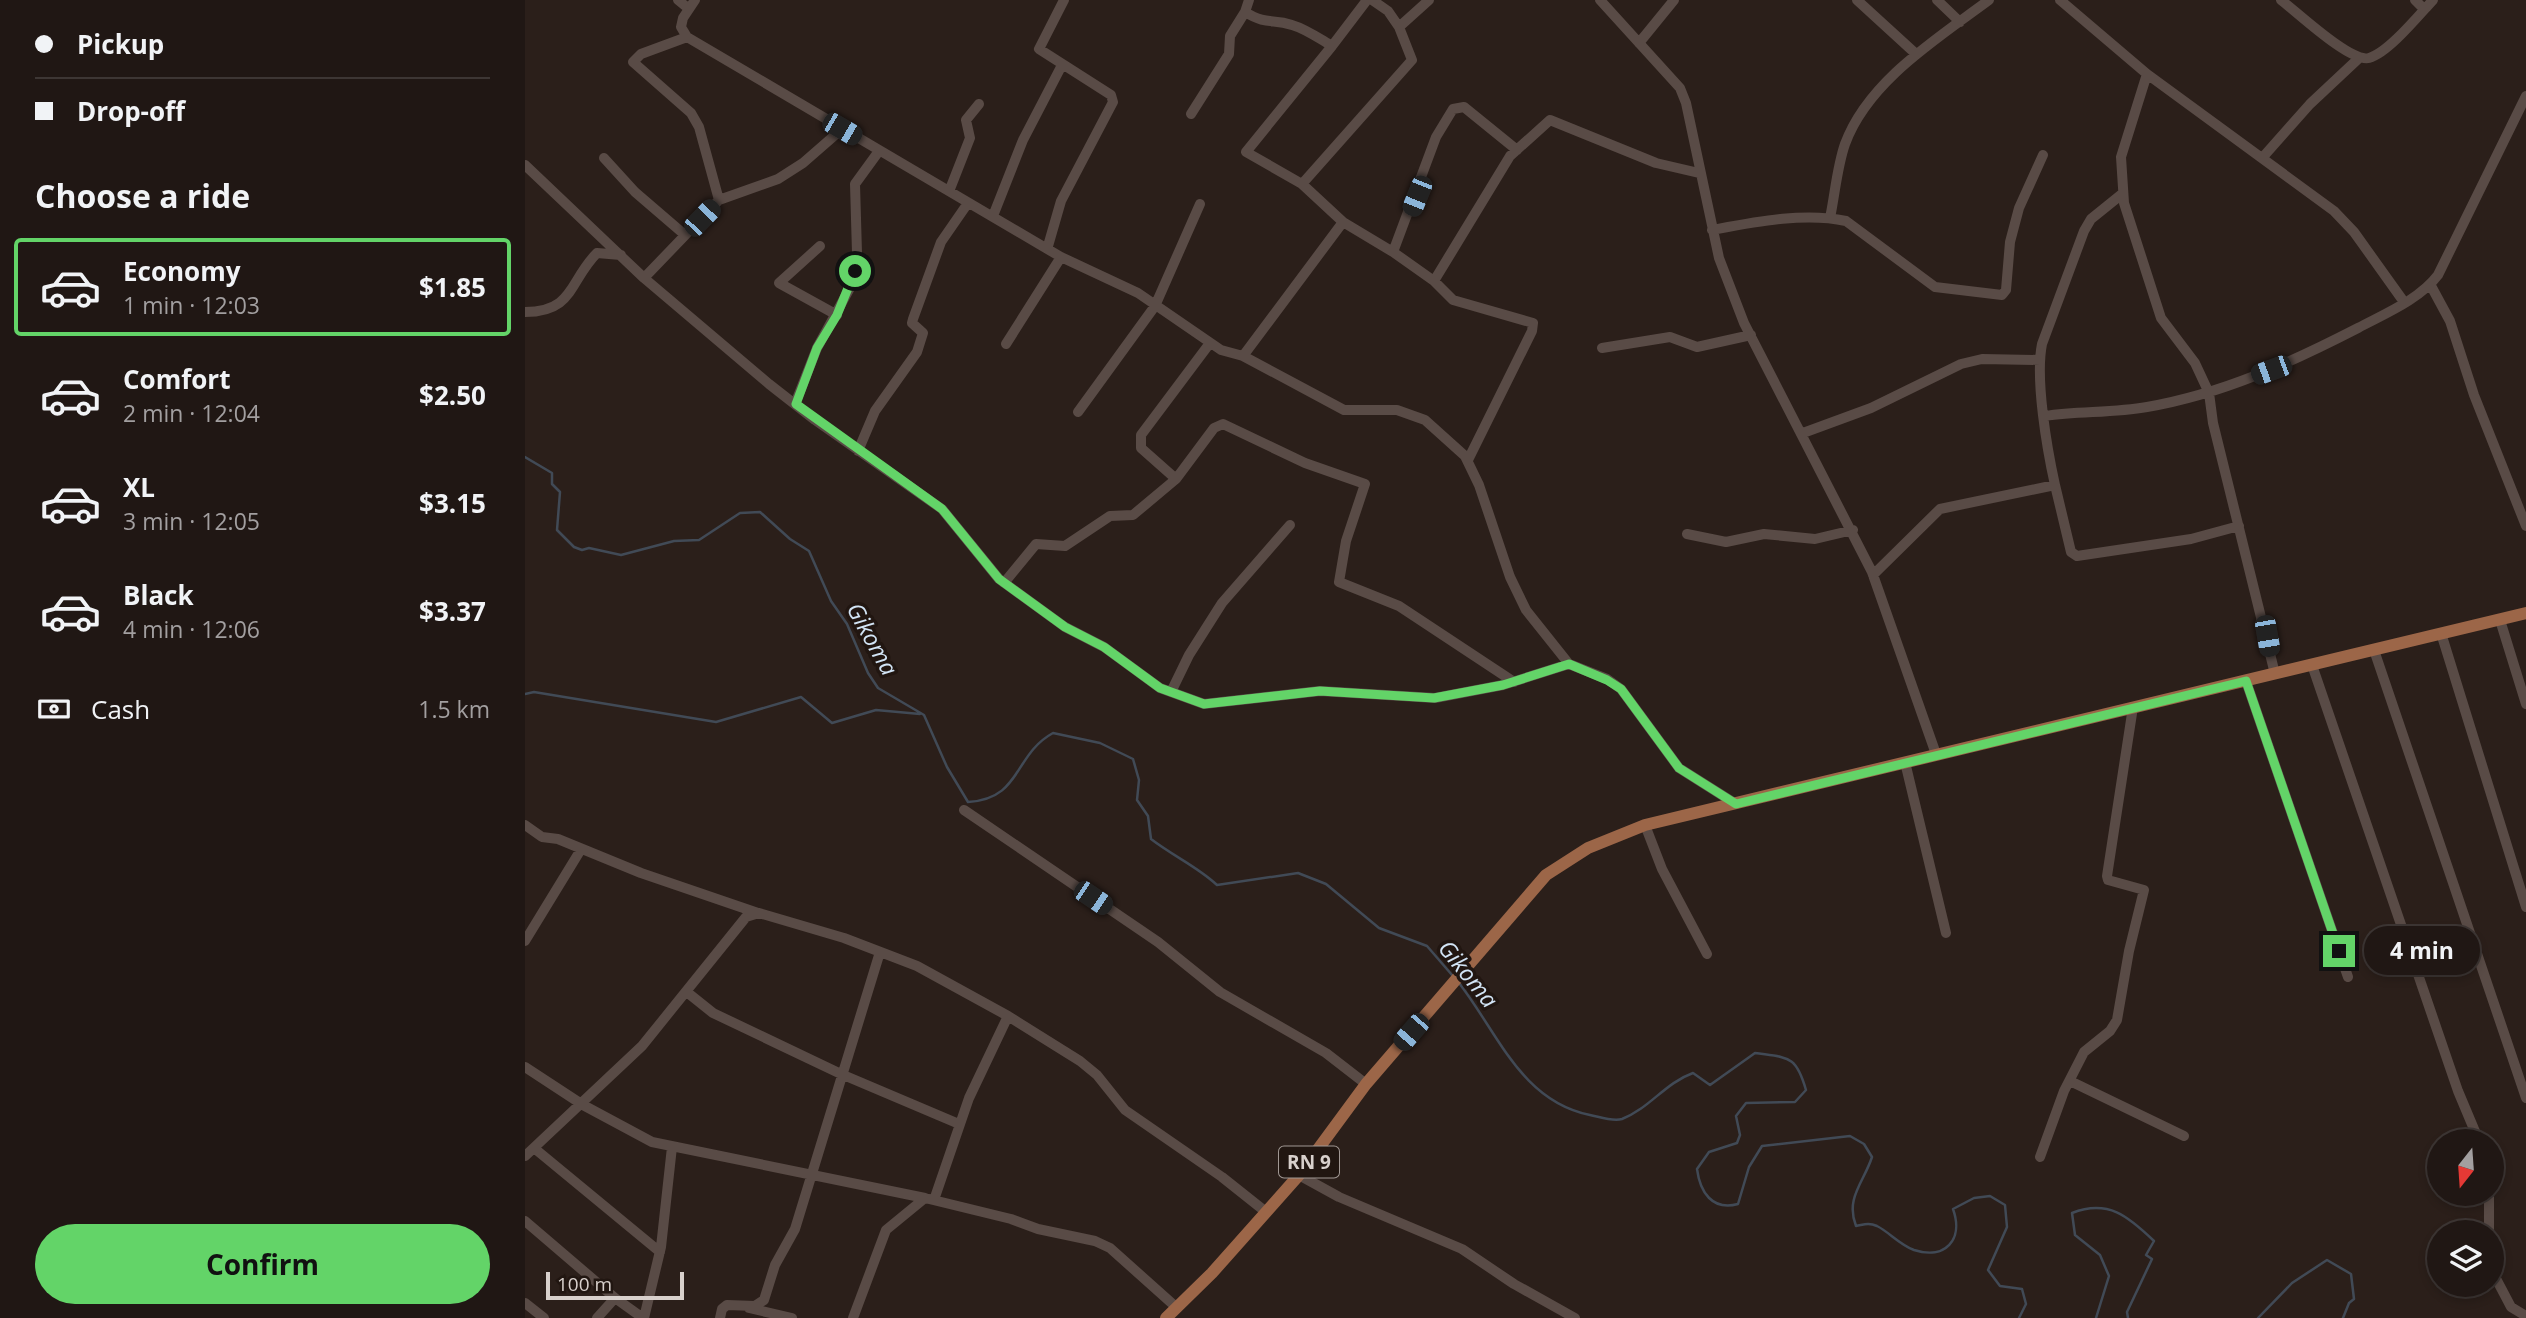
<!DOCTYPE html>
<html lang="en">
<head>
<meta charset="utf-8">
<style>
	body { margin:0; font-family:"Open Sans",sans-serif; background:#2d2422; color:#f1f3f6; height:100vh; display:flex; flex-direction:column; font-size:26px; white-space:nowrap }
	* { box-sizing:border-box; margin:0 }
	p { font-size:23px; color:#a29fa0 }
	.icon { flex:none; width:38px; height:38px; fill:none; stroke:currentColor; stroke-width:2; stroke-linecap:round; stroke-linejoin:round }
	.map { position:relative; flex:1; overflow:hidden }
	.sheet { display:flex; flex-direction:column; background:#201714; width:525px }
	.sheet>* { flex:none }
	.top-card { display:grid; align-content:center; height:154px; padding:0 35px; background:#201714 }
	.needle { width:46px; rotate:197deg }
	.tools { position:absolute; left:1902px; top:1129px; display:grid; gap:14px }
	.tools a { display:grid; place-items:center; width:77px; height:77px; border-radius:50%; background:#201714; box-shadow:0 4px 10px #0003,0 0 0 2px #3d3634; font-size:35px }
	.scale { position:absolute; left:21px; bottom:18px; width:138px; box-sizing:border-box; padding-left:7px; border:4px solid #d8d0cc; border-top:0; font-size:19px; line-height:24px; white-space:nowrap; color:#d8d0cc; -webkit-text-stroke:5px #211611; paint-order:stroke }
	.end { position:absolute; width:32px; height:32px; margin:-16px; border:9px solid #63d468; background:#111; box-shadow:0 0 0 4px #111 }
	.from { border-radius:50% }
	.bubble { position:absolute; height:49px; border-radius:24px; background:#201714; box-shadow:0 4px 10px #0003,0 0 0 2px #3d3634; font-size:23px; font-weight:700; line-height:49px; text-align:center }
	.car { position:absolute; width:21px; height:42px; margin:-21px -10px; border-radius:9px; box-shadow:0 0 5px 2px #0007; background:linear-gradient(#222 24%,#8ab4d8 0 40%,#222 0 76%,#8ab4d8 0 86%,#222 0) }
	.top-card b { display:flex; align-items:center; gap:24px; height:66px; font-size:26px }
	.top-card b+b { border-top:2px solid #3d3634 }
	.top-card i { width:18px; height:18px; background:#f1f3f6 }
	ul { padding:0; list-style:none }
	li { display:flex; align-items:center; gap:21px; height:98px; margin:0 14px 10px; padding:0 21px; border:4px solid transparent; border-radius:7px }
	li div { flex:1 }
	li b { display:block; font-size:26px }
	li em { font-style:normal; font-weight:700 }
	li.current { border-color:#63d468 }
	li>.icon { width:63px; height:63px; stroke-width:1.5 }
	h2 { padding:0 35px; font-size:32px; line-height:84px }
	.pay { display:flex; align-items:center; gap:18px; height:77px; padding:0 35px; font-size:26px }
	.pay p { margin-inline-start:auto }
	.primary-button { display:flex; gap:14px; margin-top:auto; padding:14px 35px }
	.primary-button a { flex:1; height:80px; border-radius:42px; background:#63d468; color:#111; font-size:28px; font-weight:700; line-height:80px; text-align:center }
	main { display:flex; flex:1; min-height:0 }
	.map>svg:first-child { display:block }
</style>
</head>
<body>
<main>
<section class="sheet">
<div class="top-card">
<b><i class="from"></i>Pickup</b>
<b><i></i>Drop-off</b>
</div>
<h2>Choose a ride</h2>
<ul>
<li class="current"><svg class="icon" aria-label="car" viewBox="0 0 24 24"><path d="M5 17H2v-5l4-1 3-4h7l3 4 3 1v5h-3M9 17h6M6 11h13"/><circle cx="7" cy="17" r="2"/><circle cx="17" cy="17" r="2"/></svg><div><b>Economy</b><p>1 min · 12:03</p></div><em>$1.85</em></li>
<li><svg class="icon" aria-label="car" viewBox="0 0 24 24"><path d="M5 17H2v-5l4-1 3-4h7l3 4 3 1v5h-3M9 17h6M6 11h13"/><circle cx="7" cy="17" r="2"/><circle cx="17" cy="17" r="2"/></svg><div><b>Comfort</b><p>2 min · 12:04</p></div><em>$2.50</em></li>
<li><svg class="icon" aria-label="car" viewBox="0 0 24 24"><path d="M5 17H2v-5l4-1 3-4h7l3 4 3 1v5h-3M9 17h6M6 11h13"/><circle cx="7" cy="17" r="2"/><circle cx="17" cy="17" r="2"/></svg><div><b>XL</b><p>3 min · 12:05</p></div><em>$3.15</em></li>
<li><svg class="icon" aria-label="car" viewBox="0 0 24 24"><path d="M5 17H2v-5l4-1 3-4h7l3 4 3 1v5h-3M9 17h6M6 11h13"/><circle cx="7" cy="17" r="2"/><circle cx="17" cy="17" r="2"/></svg><div><b>Black</b><p>4 min · 12:06</p></div><em>$3.37</em></li>
</ul>
<div class="pay"><svg class="icon" aria-label="cash" viewBox="0 0 24 24"><path d="M3 7h18v10H3z"/><circle cx="12" cy="12" r="2"/></svg>Cash<p>1.5 km</p></div>
<div class="primary-button"><a>Confirm</a></div>
</section>
<div class="map">
<svg width="2001" height="1318" viewBox="0 0 2001 1318">
	<rect width="100%" height="100%" fill="#2b1f1a"/>
	<g fill="none" stroke-linecap="round" stroke-linejoin="round">
		<path stroke="#414a56" stroke-width="2.5" d="M 0,457 L 27,473 L 27,484 L 35,492 L 32,530 L 49,547 L 57,550 L 64,548 L 96,555 L 149,541 L 174,540 L 215,513 L 235,512 L 265,539 L 284,551 L 306,601 L 322,624 L 343,673 L 353,688 L 399,715 L 422,767 L 443,802 C 497,799 488,755 528,733 L 575,743 L 608,759 L 614,780 L 612,800 L 623,816 L 626,839 C 648,856 673,867 692,885 L 773,873 L 801,884 L 854,928 L 902,946 L 927,975
			M 0,694 L 9,692 L 191,722 L 276,697 L 307,723 L 351,710 L 395,714
			M 934,983 C 973,1033 996,1101 1065,1115 C 1075,1117 1088,1122 1097,1119 C 1125,1108 1140,1083 1168,1073 L 1185,1085 L 1230,1053 C 1264,1058 1271,1055 1281,1090 L 1270,1102 L 1221,1103 L 1211,1116 L 1215,1135 L 1212,1143 L 1184,1152 L 1172,1169 C 1175,1192 1187,1211 1213,1204 L 1224,1167 L 1237,1146 L 1325,1136 L 1339,1144 L 1347,1157 C 1339,1182 1320,1198 1331,1226 C 1338,1225 1343,1222 1352,1226 C 1364,1232 1375,1245 1389,1250 C 1420,1260 1439,1240 1428,1209 L 1449,1198 L 1465,1196 L 1480,1205 L 1482,1227 L 1463,1270 L 1475,1286 L 1497,1289 L 1501,1304 L 1494,1318
			M 1571,1318 L 1584,1276 L 1575,1255 L 1550,1235 L 1547,1213 C 1583,1199 1603,1216 1629,1241 L 1621,1255 L 1627,1259 L 1602,1312 L 1603,1318
			M 1733,1318 L 1767,1283 L 1802,1260 L 1826,1274 L 1829,1299 L 1824,1303 L 1818,1318"/>
		<path stroke="#594b46" stroke-width="10" d="M 153,0 L 164,9
			M 170,0 L 158,18 L 156,27 L 162,37 L 536,257 L 613,293 L 696,350 L 718,356 L 819,410 L 872,410 L 900,420 L 940,456 L 954,485 L 985,577 L 1001,610 L 1044,664
			M 724,0 L 720,12 C 743,26 747,18 767,25 C 781,29 795,39 807,46 L 842,0
			M 847,0 L 863,11 L 874,27 L 904,0
			M 1075,0 L 1155,88 L 1161,103 L 1194,258 L 1219,323 L 1347,572 L 1411,754
			M 1332,0 L 1391,54
			M 1412,0 L 1435,22
			M 1535,0 L 1622,74 L 1809,211 L 1829,232 L 1879,302
			M 1756,0 C 1773,13 1826,63 1844,58 C 1863,53 1894,15 1908,0
			M 1890,0 L 1899,9
			M 162,37 L 116,54 L 108,62 L 166,113 L 174,127 L 194,200
			M 1114,43 L 1149,0
			M 1622,74 L 1596,157 L 1599,203 L 1636,318 L 1670,363 L 1684,393 L 1688,423 L 1750,674
			M 666,114 L 704,54 L 705,36 L 720,12
			M 1738,157 L 1785,104 L 1833,59
			M 79,158 L 110,192 L 160,235
			M 0,165 L 119,278 L 244,384 L 290,420 L 417,509 L 474,579 L 540,627 L 579,647 L 635,688 L 679,704 L 795,691 L 910,698 L 978,685 L 1044,664 L 1082,679 L 1096,689 L 1154,768 L 1211,804
			M 777,184 L 721,152 L 807,46
			M 425,189 L 445,138 L 441,120 L 454,104
			M 468,216 L 498,140 L 537,65
			M 1305,218 C 1310,194 1312,167 1320,144 C 1343,81 1413,38 1464,0
			M 818,222 L 868,252
			M 1187,230 C 1230,222 1279,212 1321,221 L 1410,287 L 1477,295 L 1481,290 L 1485,242 L 1494,208 L 1518,155
			M 295,246 L 254,283 L 312,315
			M 523,246 L 536,201 L 588,102 L 586,95 L 514,49 L 539,0
			M 119,278 L 194,200 L 253,179 L 278,163 L 317,129
			M 909,281 L 985,156 L 1025,120 L 1131,163 L 1174,173
			M 1905,284 L 1925,321 L 1949,395 L 2001,526
			M 0,312 C 49,312 44,281 72,253 L 96,255
			M 685,343 L 616,435 L 616,448 L 651,479 L 689,428 L 698,424 L 780,463 L 840,484 L 821,541 L 814,582 L 874,606 L 989,682
			M 481,344 L 536,257
			M 1077,348 L 1145,337 L 1172,347 L 1226,335
			M 718,356 L 818,222 L 777,184 L 887,60 L 874,27
			M 270,404 L 292,348 L 326,286 L 332,253 L 330,184 L 354,151
			M 553,412 L 630,306 L 675,204
			M 1520,416 C 1554,411 1588,413 1622,407 C 1697,394 1765,363 1833,328 C 1859,314 1894,300 1913,275 L 2001,96
			M 1278,433 L 1346,408 L 1436,364 L 1457,359 L 1515,360
			M 333,451 L 350,411 L 392,352 L 398,333 L 387,323 L 388,319 L 416,242 L 443,203
			M 943,460 L 1007,331 L 1008,323 L 928,300 L 909,281 L 868,252 L 911,137 L 928,109 L 939,107 L 992,150
			M 1530,485 L 1546,552 L 1552,556 L 1666,539 L 1714,526
			M 1162,534 L 1201,542 L 1239,534 L 1290,539 L 1328,530
			M 1348,575 L 1415,509 L 1530,485 C 1522,449 1510,379 1517,344 L 1559,231 L 1566,219 L 1597,194
			M 479,583 L 511,544 L 540,546 L 585,516 L 608,515 L 651,479
			M 1975,620 L 2001,704
			M 1916,633 L 2001,907
			M 1849,650 L 2001,1098
			M 1787,665 L 1933,1091 L 1954,1141
			M 1721,681 L 1823,977
			M 646,692 L 664,655 L 697,603 L 765,525
			M 1380,762 L 1421,933
			M 439,810 L 633,942 L 695,992 L 801,1053 L 841,1084
			M 0,825 L 17,837 L 33,839 L 116,873 L 233,913
			M 1120,825 L 1137,869 L 1182,954
			M 0,941 L 55,851
			M 163,993 L 188,1013 L 316,1074 L 434,1124
			M 0,1067 L 58,1105 L 127,1142 L 400,1198 L 486,1219 L 513,1229 L 570,1241 L 585,1248 L 651,1307
			M 1545,1081 L 1659,1136
			M 9,1148 L 135,1252
			M 0,1156 L 117,1046 L 221,917 L 234,913 L 319,938 L 392,966 L 483,1016 L 555,1061 L 572,1075 L 600,1110 L 697,1177 L 741,1212
			M 1515,1157 L 1539,1091 L 1559,1052 L 1585,1031 L 1592,1020 L 1604,951 L 1619,890 L 1583,880 L 1582,876 L 1608,707
			M 774,1175 L 814,1197 L 937,1249 L 989,1284 L 1050,1318
			M 1964,1194 L 1964,1232
			M 409,1200 L 444,1098 L 483,1016
			M 0,1221 L 90,1298
			M 1967,1271 L 1986,1307 L 2001,1316
			M 0,1303 L 19,1318
			M 224,1308 L 267,1318
			M 72,1318 L 90,1298 L 118,1318
			M 119,1318 L 136,1247 L 147,1147
			M 195,1318 L 197,1309 L 202,1305 L 230,1306 L 239,1300 L 250,1265 L 270,1229 L 355,952
			M 328,1318 L 361,1230 L 400,1198"/>
		<path stroke="#9c6648" stroke-width="12" d="M 641,1318 L 687,1273 L 774,1175 L 841,1084 L 1021,875 L 1063,848 L 1120,825 L 2001,613"/>
	</g>
	<g fill="none" stroke-linecap="round" stroke-linejoin="round">
		<path stroke="#63d468" stroke-width="9" d="M 330,271 L 312,315 L 292,348 L 271,404 L 417,509 L 474,579 L 540,627 L 579,647 L 635,688 L 679,704 L 795,691 L 909,698 L 978,685 L 1044,664 L 1082,680 L 1096,689 L 1154,768 L 1211,804 L 1721,681 L 1814,951"/>
	</g>
	<g text-anchor="middle" stroke-width="7" stroke-linejoin="round" paint-order="stroke">
		<rect fill="#211611" stroke="#a19894" stroke-width="2" x="754" y="1146.5" width="60" height="31" rx="5"/>
		<g font-size="19" font-weight="bold" fill="#d8d0cc">
			<text x="784" y="1169">RN 9</text>
		</g>
		<g font-size="23" font-style="italic" fill="#d2e4f5" stroke="#211611">
			<text transform="translate(347 639) rotate(61)" y="8">Gikoma</text>
			<text transform="translate(943 974) rotate(51)" y="8">Gikoma</text>
		</g>
	</g>
</svg>
<div class="tools">
<a><svg class="needle" viewBox="-14 -14 28 28"><path d="M0-13l5 13h-10z" fill="#e53935"/><path d="M0 13l5-13h-10z" fill="#a29fa0"/></svg></a>
<a><svg class="icon" aria-label="layers" viewBox="0 0 24 24"><path d="M12 4l9 5-9 5-9-5zM3 14l9 5 9-5"/></svg></a>
</div>
<div class="scale">100 m</div>
<i class="end from" style="left:330px;top:271px"></i>
<i class="end" style="left:1814px;top:951px"></i>
<div class="bubble" style="left:1839px;top:926px;width:116px">4 min</div>
<i class="car" style="left:317px;top:129px;rotate:120deg"></i>
<i class="car" style="left:892px;top:196px;rotate:202deg"></i>
<i class="car" style="left:177px;top:218px;rotate:44deg"></i>
<i class="car" style="left:1746px;top:370px;rotate:250deg"></i>
<i class="car" style="left:1742px;top:636px;rotate:170deg"></i>
<i class="car" style="left:568px;top:898px;rotate:124deg"></i>
<i class="car" style="left:886px;top:1032px;rotate:221deg"></i>
</div>
</main>
</body>
</html>
